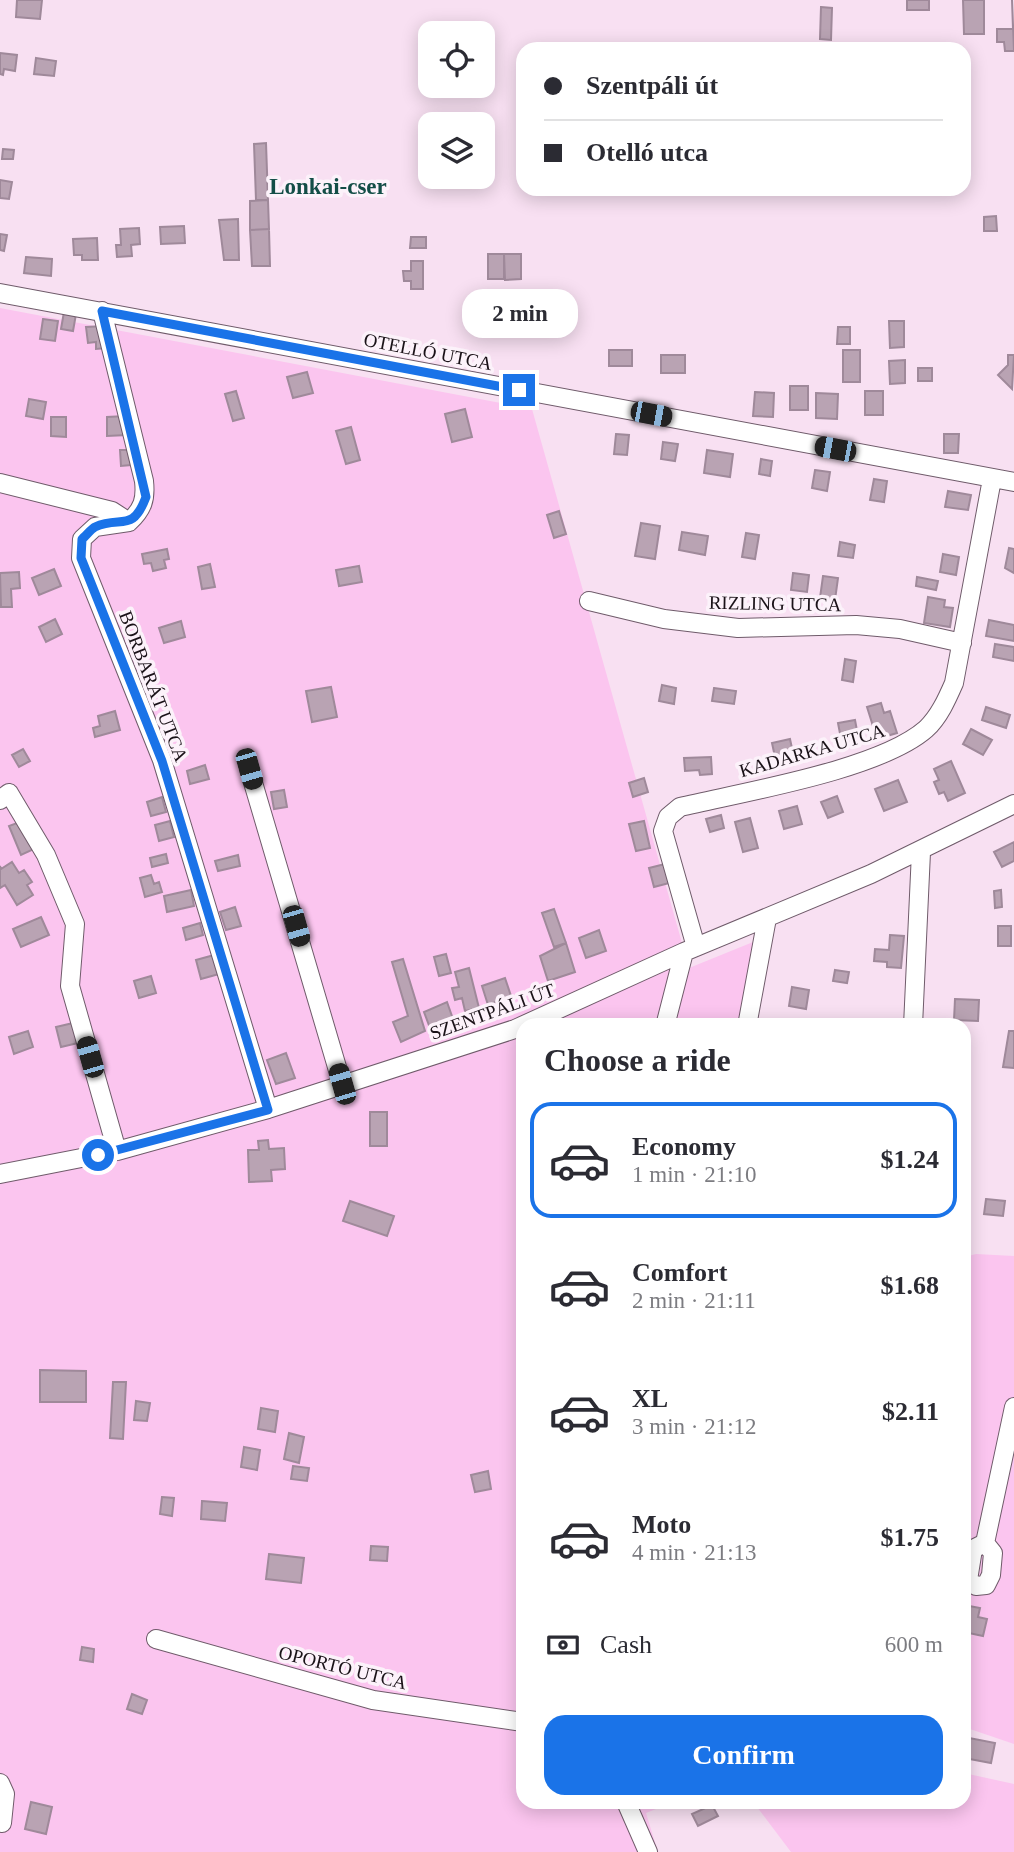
<!DOCTYPE html>
<html lang="en">
<head>
<meta charset="utf-8">
<style>
	body { margin:0; font-family:"Times New Roman",serif; background:#f7f7f7; color:#2b2b33; height:100vh; display:flex; flex-direction:column; font-size:26px; white-space:nowrap }
	* { box-sizing:border-box; margin:0 }
	p { font-size:23px; color:#7c7c81 }
	.icon { flex:none; width:38px; height:38px; fill:none; stroke:currentColor; stroke-width:2; stroke-linecap:round; stroke-linejoin:round }
	.map { position:relative; flex:1; overflow:hidden }
	.sheet { position:absolute; left:516px; top:1018px; width:455px; height:791px; display:flex; flex-direction:column; background:#fff; border-radius:21px; box-shadow:0 4px 18px #0003 }
	.sheet>* { flex:none }
	.top-card { position:absolute; left:516px; top:42px; width:455px; height:154px; border-radius:21px; box-shadow:0 4px 18px #0003; display:grid; align-content:center; height:154px; padding:0 28px; background:#fff }
	.fabs { position:absolute; left:418px; top:21px; display:grid; gap:14px }
	.fabs a { display:grid; place-items:center; width:77px; height:77px; border-radius:14px; background:#fff; box-shadow:0 4px 18px #0003; font-size:35px }
	.end { position:absolute; width:32px; height:32px; margin:-16px; border:9px solid #1a73e8; background:#fff; box-shadow:0 0 0 4px #fff }
	.from { border-radius:50% }
	.bubble { position:absolute; height:49px; border-radius:21px; background:#fff; box-shadow:0 4px 18px #0003; font-size:23px; font-weight:600; line-height:49px; text-align:center }
	.car { position:absolute; width:21px; height:42px; margin:-21px -10px; border-radius:9px; box-shadow:0 0 5px 2px #0007; background:linear-gradient(#222 24%,#8ab4d8 0 40%,#222 0 76%,#8ab4d8 0 86%,#222 0) }
	.top-card b { display:flex; align-items:center; gap:24px; height:66px; font-size:26px }
	.top-card b+b { border-top:2px solid #e1e1e2 }
	.top-card i { width:18px; height:18px; background:#2b2b33 }
	ul { padding:0; list-style:none }
	li { display:flex; align-items:center; gap:21px; height:116px; margin:0 14px 10px; padding:0 14px; border:4px solid transparent; border-radius:21px }
	li div { flex:1 }
	li b { display:block; font-size:26px }
	li em { font-style:normal; font-weight:600 }
	li.on { border-color:#1a73e8 }
	li>.icon { width:63px; height:63px; stroke-width:1.5 }
	h2 { padding:0 28px; font-size:32px; line-height:84px }
	.pay { display:flex; align-items:center; gap:18px; height:77px; padding:0 28px; font-size:26px }
	.pay p { margin-inline-start:auto }
	.button { display:flex; gap:14px; margin-top:auto; padding:14px 28px }
	.button a { flex:1; height:80px; border-radius:21px; background:#1a73e8; color:#fff; font-size:28px; font-weight:600; line-height:80px; text-align:center }
	.map>svg:first-child { display:block }
</style>
</head>
<body>
<div class="map">
<svg width="1014" height="1852" viewBox="0 0 1014 1852">
	<rect width="100%" height="100%" fill="#f8e0f2"/>
	<path fill="#fbc5ef" d="M 0,308 L 532,409 L 689,968 L 758,940 L 741,1025 L 523,1026 L 523,1802 L 671,1803 L 646,1813 L 658,1852 L 0,1852 Z
		M 976,1254 L 1014,1256 L 1014,1744 L 964,1727 L 964,1257 Z
		M 964,1773 L 1014,1784 L 1014,1852 L 791,1852 L 754,1803 L 964,1802 Z"/>
	<path fill="#b9a3b3" stroke="#9f899a" stroke-width="2" d="M 17,0 L 42,0 L 40,19 L 16,17 Z
		M 907,0 L 929,0 L 929,10 L 907,10 Z
		M 963,0 L 984,0 L 984,34 L 964,34 Z
		M 1012,0 L 1014,51 L 1005,51 L 1004,42 L 997,42 L 997,29 L 1013,29 Z
		M 821,7 L 832,8 L 831,40 L 820,39 Z
		M 0,53 L 17,55 L 15,71 L 4,69 L 3,75 L 0,74 Z
		M 36,58 L 56,61 L 54,76 L 34,74 Z
		M 266,143 L 268,200 L 256,200 L 254,144 Z
		M 3,149 L 14,150 L 13,159 L 2,159 Z
		M 0,180 L 12,182 L 9,199 L 0,198 Z
		M 268,200 L 269,229 L 250,230 L 250,201 Z
		M 996,216 L 997,231 L 984,231 L 984,217 Z
		M 238,219 L 239,260 L 224,260 L 219,220 Z
		M 184,226 L 185,243 L 161,244 L 160,227 Z
		M 139,228 L 140,244 L 131,245 L 132,256 L 117,257 L 116,245 L 121,245 L 120,229 Z
		M 269,229 L 270,266 L 252,266 L 250,230 Z
		M 0,234 L 7,235 L 4,251 L 0,250 Z
		M 411,237 L 426,237 L 426,248 L 410,248 Z
		M 97,238 L 98,260 L 82,260 L 82,255 L 74,255 L 73,239 Z
		M 488,254 L 504,254 L 504,279 L 488,279 Z
		M 504,254 L 521,254 L 521,279 L 505,280 Z
		M 26,257 L 52,259 L 51,276 L 24,273 Z
		M 411,261 L 423,261 L 423,289 L 411,289 L 411,281 L 404,281 L 403,271 L 411,271 Z
		M 502,298 L 519,298 L 519,321 L 502,321 Z
		M 64,312 L 76,314 L 73,331 L 61,329 Z
		M 43,319 L 58,321 L 55,341 L 40,339 Z
		M 889,321 L 904,321 L 904,347 L 890,348 Z
		M 105,326 L 106,348 L 96,349 L 96,342 L 88,343 L 86,327 Z
		M 838,327 L 850,327 L 850,344 L 837,344 Z
		M 609,350 L 632,350 L 632,366 L 609,366 Z
		M 843,350 L 860,350 L 860,382 L 843,382 Z
		M 661,355 L 685,355 L 685,373 L 661,373 Z
		M 1008,355 L 1014,355 L 1012,389 L 998,375 L 1008,365 Z
		M 905,360 L 905,383 L 890,384 L 889,361 Z
		M 918,368 L 932,368 L 932,381 L 918,381 Z
		M 307,372 L 313,393 L 293,398 L 287,377 Z
		M 790,386 L 808,386 L 808,410 L 790,410 Z
		M 236,391 L 244,418 L 233,421 L 225,394 Z
		M 865,391 L 883,391 L 883,415 L 865,415 Z
		M 755,392 L 774,393 L 773,417 L 753,416 Z
		M 816,393 L 838,394 L 837,419 L 816,418 Z
		M 29,399 L 46,402 L 43,419 L 26,416 Z
		M 465,409 L 472,437 L 452,442 L 445,414 Z
		M 126,416 L 127,435 L 107,436 L 107,417 Z
		M 51,417 L 66,417 L 66,437 L 51,436 Z
		M 351,427 L 360,460 L 346,464 L 336,431 Z
		M 616,434 L 629,435 L 627,455 L 614,454 Z
		M 944,434 L 959,434 L 958,453 L 944,453 Z
		M 663,442 L 678,444 L 675,461 L 661,459 Z
		M 120,450 L 131,450 L 131,465 L 121,466 Z
		M 707,450 L 733,454 L 730,477 L 704,473 Z
		M 761,459 L 772,461 L 770,476 L 759,474 Z
		M 815,470 L 830,472 L 827,491 L 812,488 Z
		M 874,479 L 887,481 L 884,502 L 870,500 Z
		M 948,491 L 971,495 L 968,510 L 945,507 Z
		M 559,511 L 566,534 L 554,538 L 547,515 Z
		M 641,523 L 660,526 L 655,559 L 635,556 Z
		M 682,532 L 708,536 L 705,555 L 679,550 Z
		M 746,533 L 759,535 L 755,559 L 742,557 Z
		M 840,542 L 855,545 L 853,558 L 838,556 Z
		M 1009,548 L 1014,549 L 1014,573 L 1005,568 Z
		M 167,549 L 169,559 L 164,560 L 166,568 L 153,571 L 151,563 L 144,564 L 142,554 Z
		M 943,554 L 959,557 L 956,575 L 940,572 Z
		M 210,564 L 215,587 L 202,589 L 198,567 Z
		M 359,566 L 362,582 L 339,586 L 336,570 Z
		M 54,569 L 61,586 L 39,595 L 32,578 Z
		M 19,572 L 20,588 L 11,589 L 12,607 L 1,607 L 0,573 Z
		M 793,573 L 809,575 L 807,592 L 791,590 Z
		M 823,576 L 838,578 L 835,600 L 820,598 Z
		M 917,577 L 938,581 L 936,590 L 916,586 Z
		M 928,597 L 945,600 L 944,607 L 953,608 L 950,627 L 924,623 Z
		M 55,619 L 62,634 L 46,642 L 39,627 Z
		M 989,620 L 1014,625 L 1014,641 L 986,636 Z
		M 181,621 L 185,637 L 164,643 L 159,628 Z
		M 995,644 L 1014,647 L 1014,661 L 993,657 Z
		M 845,659 L 856,661 L 853,682 L 842,680 Z
		M 662,685 L 676,688 L 674,704 L 659,701 Z
		M 331,687 L 337,717 L 312,722 L 306,691 Z
		M 714,688 L 736,691 L 734,704 L 712,701 Z
		M 881,703 L 884,713 L 890,711 L 897,733 L 877,739 L 867,707 Z
		M 986,707 L 1010,715 L 1006,728 L 982,720 Z
		M 115,711 L 120,730 L 95,737 L 93,728 L 100,726 L 98,716 Z
		M 855,720 L 859,741 L 842,744 L 838,723 Z
		M 971,729 L 992,740 L 983,755 L 963,744 Z
		M 790,739 L 793,753 L 775,757 L 772,743 Z
		M 23,749 L 30,761 L 19,767 L 12,755 Z
		M 711,757 L 712,774 L 700,775 L 699,770 L 685,771 L 684,758 Z
		M 951,761 L 965,793 L 948,801 L 944,792 L 939,794 L 934,782 L 939,780 L 934,769 Z
		M 205,765 L 209,779 L 190,784 L 187,771 Z
		M 644,778 L 648,792 L 633,797 L 629,783 Z
		M 898,780 L 907,802 L 884,811 L 875,789 Z
		M 284,790 L 287,807 L 274,809 L 271,792 Z
		M 837,796 L 843,812 L 828,818 L 821,802 Z
		M 162,797 L 166,812 L 151,816 L 147,802 Z
		M 797,806 L 802,824 L 784,829 L 779,811 Z
		M 721,815 L 724,828 L 710,832 L 706,819 Z
		M 750,818 L 758,848 L 743,852 L 735,822 Z
		M 25,820 L 36,848 L 21,855 L 9,826 Z
		M 170,821 L 174,837 L 159,841 L 155,825 Z
		M 644,821 L 650,848 L 636,851 L 629,824 Z
		M 1014,842 L 1014,861 L 1002,867 L 994,852 Z
		M 166,854 L 168,863 L 152,867 L 150,858 Z
		M 238,855 L 240,866 L 218,871 L 215,861 Z
		M 12,862 L 19,873 L 24,870 L 32,882 L 27,885 L 33,895 L 17,905 L 5,885 L 0,888 L 0,866 L 1,869 Z
		M 669,863 L 673,882 L 654,887 L 649,868 Z
		M 151,875 L 154,884 L 159,882 L 162,892 L 145,897 L 140,878 Z
		M 191,890 L 194,906 L 167,912 L 164,896 Z
		M 1001,890 L 1002,907 L 995,908 L 994,891 Z
		M 235,907 L 241,926 L 226,930 L 220,912 Z
		M 554,909 L 566,943 L 554,947 L 542,913 Z
		M 41,917 L 49,935 L 21,947 L 13,929 Z
		M 200,923 L 203,935 L 186,940 L 183,928 Z
		M 998,926 L 1011,926 L 1011,946 L 998,946 Z
		M 599,930 L 606,951 L 586,958 L 579,938 Z
		M 890,935 L 904,936 L 901,968 L 887,967 L 887,962 L 874,961 L 875,949 L 889,950 Z
		M 566,943 L 575,972 L 548,981 L 540,956 Z
		M 446,954 L 451,973 L 439,976 L 434,957 Z
		M 214,955 L 219,974 L 201,979 L 196,960 Z
		M 403,959 L 425,1031 L 401,1042 L 393,1022 L 408,1016 L 392,962 Z
		M 469,968 L 479,1008 L 465,1011 L 462,998 L 455,1000 L 452,988 L 459,987 L 455,972 Z
		M 835,970 L 849,972 L 847,983 L 833,981 Z
		M 151,976 L 156,993 L 139,998 L 134,981 Z
		M 505,978 L 511,996 L 488,1005 L 482,986 Z
		M 792,987 L 809,990 L 806,1009 L 789,1006 Z
		M 955,999 L 979,1000 L 978,1021 L 954,1020 Z
		M 447,1002 L 453,1019 L 430,1028 L 424,1012 Z
		M 73,1023 L 78,1043 L 61,1047 L 56,1027 Z
		M 28,1031 L 33,1047 L 14,1054 L 9,1037 Z
		M 1009,1031 L 1014,1031 L 1014,1068 L 1003,1067 Z
		M 286,1053 L 295,1078 L 276,1084 L 267,1060 Z
		M 370,1112 L 387,1112 L 387,1146 L 370,1146 Z
		M 268,1140 L 269,1149 L 284,1148 L 285,1169 L 271,1170 L 272,1181 L 249,1182 L 248,1150 L 259,1150 L 258,1141 Z
		M 986,1199 L 1005,1201 L 1003,1216 L 984,1214 Z
		M 350,1201 L 394,1216 L 387,1236 L 343,1221 Z
		M 40,1370 L 86,1371 L 86,1402 L 40,1402 Z
		M 113,1382 L 126,1382 L 123,1439 L 110,1438 Z
		M 136,1401 L 150,1403 L 147,1421 L 134,1420 Z
		M 261,1408 L 278,1411 L 275,1432 L 258,1429 Z
		M 289,1433 L 304,1437 L 299,1463 L 284,1459 Z
		M 244,1447 L 260,1450 L 257,1470 L 241,1467 Z
		M 293,1466 L 309,1468 L 307,1481 L 291,1479 Z
		M 488,1471 L 491,1489 L 475,1492 L 471,1475 Z
		M 162,1497 L 174,1498 L 172,1516 L 160,1514 Z
		M 202,1501 L 227,1503 L 225,1521 L 201,1519 Z
		M 371,1546 L 388,1547 L 387,1561 L 370,1560 Z
		M 269,1554 L 304,1558 L 301,1583 L 266,1579 Z
		M 964,1605 L 980,1608 L 978,1617 L 987,1619 L 983,1636 L 964,1632 Z
		M 82,1647 L 94,1649 L 93,1662 L 80,1660 Z
		M 132,1694 L 147,1700 L 142,1714 L 127,1709 Z
		M 964,1737 L 995,1743 L 991,1763 L 964,1758 Z
		M 31,1802 L 52,1807 L 46,1834 L 25,1829 Z
		M 712,1805 L 718,1816 L 698,1826 L 692,1814 Z"/>
	<g fill="none" stroke-linecap="round" stroke-linejoin="round">
		<g stroke="#6f5b6a" stroke-width="20">
			<path id="minor" d="M 0,293 L 1014,482
				M 102,311 L 144,481 C 146,499 143,509 129,522
				M 0,483 L 112,511 L 129,522
				M 129,522 L 95,527 L 82,539 L 81,558 L 162,760 L 268,1109
				M 589,601 L 664,619 L 738,628 L 856,625 L 900,629 L 962,643
				M 249,769 L 342,1084
				M 0,800 L 9,793 L 46,855 L 75,924 L 70,986 L 117,1151
				M 696,947 L 663,831 L 668,817 L 680,807 C 743,792 879,770 926,729 C 939,717 947,699 954,683 L 992,479
				M 665,1026 L 684,952
				M 747,1026 L 767,918
				M 913,1026 L 921,852
				M 0,1174 L 117,1151 L 268,1109 L 515,1029 L 684,952 L 871,874 L 1014,804
				M 985,1543 L 993,1553 L 991,1575 L 986,1585 L 976,1586 L 968,1580 L 973,1549 L 985,1543 L 1014,1407
				M 156,1639 L 373,1700 L 523,1722
				M 0,1783 L 5,1794 L 2,1823
				M 626,1802 L 648,1852"/>
		</g>
		<use href="#minor" stroke="#fff" stroke-width="18"/>
	</g>
	<g fill="none" stroke-linecap="round" stroke-linejoin="round">
		<path stroke="#1a73e8" stroke-width="9" d="M 98,1155 L 268,1110 L 162,761 L 81,558 L 82,539 C 86,536 91,529 95,527 C 121,515 132,534 146,497 L 102,311 L 519,390"/>
	</g>
	<g text-anchor="middle" stroke-width="7" stroke-linejoin="round" paint-order="stroke">
		<g font-size="19" fill="#1a1218" stroke="#fcf2fa">
			<text transform="translate(428 351) rotate(11)" y="7">OTELLÓ UTCA</text>
			<text transform="translate(775 603) rotate(1)" y="7">RIZLING UTCA</text>
			<text transform="translate(154 686) rotate(69)" y="7">BORBARÁT UTCA</text>
			<text transform="translate(812 750) rotate(-16)" y="7">KADARKA UTCA</text>
			<text transform="translate(492 1011) rotate(-20)" y="7">SZENTPÁLI ÚT</text>
			<text transform="translate(343 1667) rotate(14)" y="7">OPORTÓ UTCA</text>
		</g>
		<g font-size="23" font-weight="bold" fill="#134e47" stroke="#fcf2fa">
			<text x="328" y="194">Lonkai-cser</text>
		</g>
	</g>
</svg>
<div class="fabs">
<a><svg class="icon" aria-label="locate" viewBox="0 0 24 24"><circle cx="12" cy="12" r="6"/><path d="M12 2v4M12 18v4M2 12h4M18 12h4"/></svg></a>
<a><svg class="icon" aria-label="layers" viewBox="0 0 24 24"><path d="M12 4l9 5-9 5-9-5zM3 14l9 5 9-5"/></svg></a>
</div>
<i class="end from" style="left:98px;top:1155px"></i>
<i class="end" style="left:519px;top:390px"></i>
<div class="bubble" style="left:462px;top:289px;width:116px">2 min</div>
<i class="car" style="left:651px;top:414px;rotate:101deg"></i>
<i class="car" style="left:835px;top:449px;rotate:281deg"></i>
<i class="car" style="left:249px;top:769px;rotate:164deg"></i>
<i class="car" style="left:296px;top:926px;rotate:164deg"></i>
<i class="car" style="left:90px;top:1057px;rotate:344deg"></i>
<i class="car" style="left:342px;top:1084px;rotate:344deg"></i>
<div class="top-card">
<b><i class="from"></i>Szentpáli út</b>
<b><i></i>Otelló utca</b>
</div>
<section class="sheet">
<h2>Choose a ride</h2>
<ul>
<li class="on"><svg class="icon" aria-label="car" viewBox="0 0 24 24"><path d="M5 17H2v-5l4-1 3-4h7l3 4 3 1v5h-3M9 17h6M6 11h13"/><circle cx="7" cy="17" r="2"/><circle cx="17" cy="17" r="2"/></svg><div><b>Economy</b><p>1 min · 21:10</p></div><em>$1.24</em></li>
<li><svg class="icon" aria-label="car" viewBox="0 0 24 24"><path d="M5 17H2v-5l4-1 3-4h7l3 4 3 1v5h-3M9 17h6M6 11h13"/><circle cx="7" cy="17" r="2"/><circle cx="17" cy="17" r="2"/></svg><div><b>Comfort</b><p>2 min · 21:11</p></div><em>$1.68</em></li>
<li><svg class="icon" aria-label="car" viewBox="0 0 24 24"><path d="M5 17H2v-5l4-1 3-4h7l3 4 3 1v5h-3M9 17h6M6 11h13"/><circle cx="7" cy="17" r="2"/><circle cx="17" cy="17" r="2"/></svg><div><b>XL</b><p>3 min · 21:12</p></div><em>$2.11</em></li>
<li><svg class="icon" aria-label="car" viewBox="0 0 24 24"><path d="M5 17H2v-5l4-1 3-4h7l3 4 3 1v5h-3M9 17h6M6 11h13"/><circle cx="7" cy="17" r="2"/><circle cx="17" cy="17" r="2"/></svg><div><b>Moto</b><p>4 min · 21:13</p></div><em>$1.75</em></li>
</ul>
<div class="pay"><svg class="icon" aria-label="cash" viewBox="0 0 24 24"><path d="M3 7h18v10H3z"/><circle cx="12" cy="12" r="2"/></svg>Cash<p>600 m</p></div>
<div class="button"><a>Confirm</a></div>
</section>
</div>
</body>
</html>
